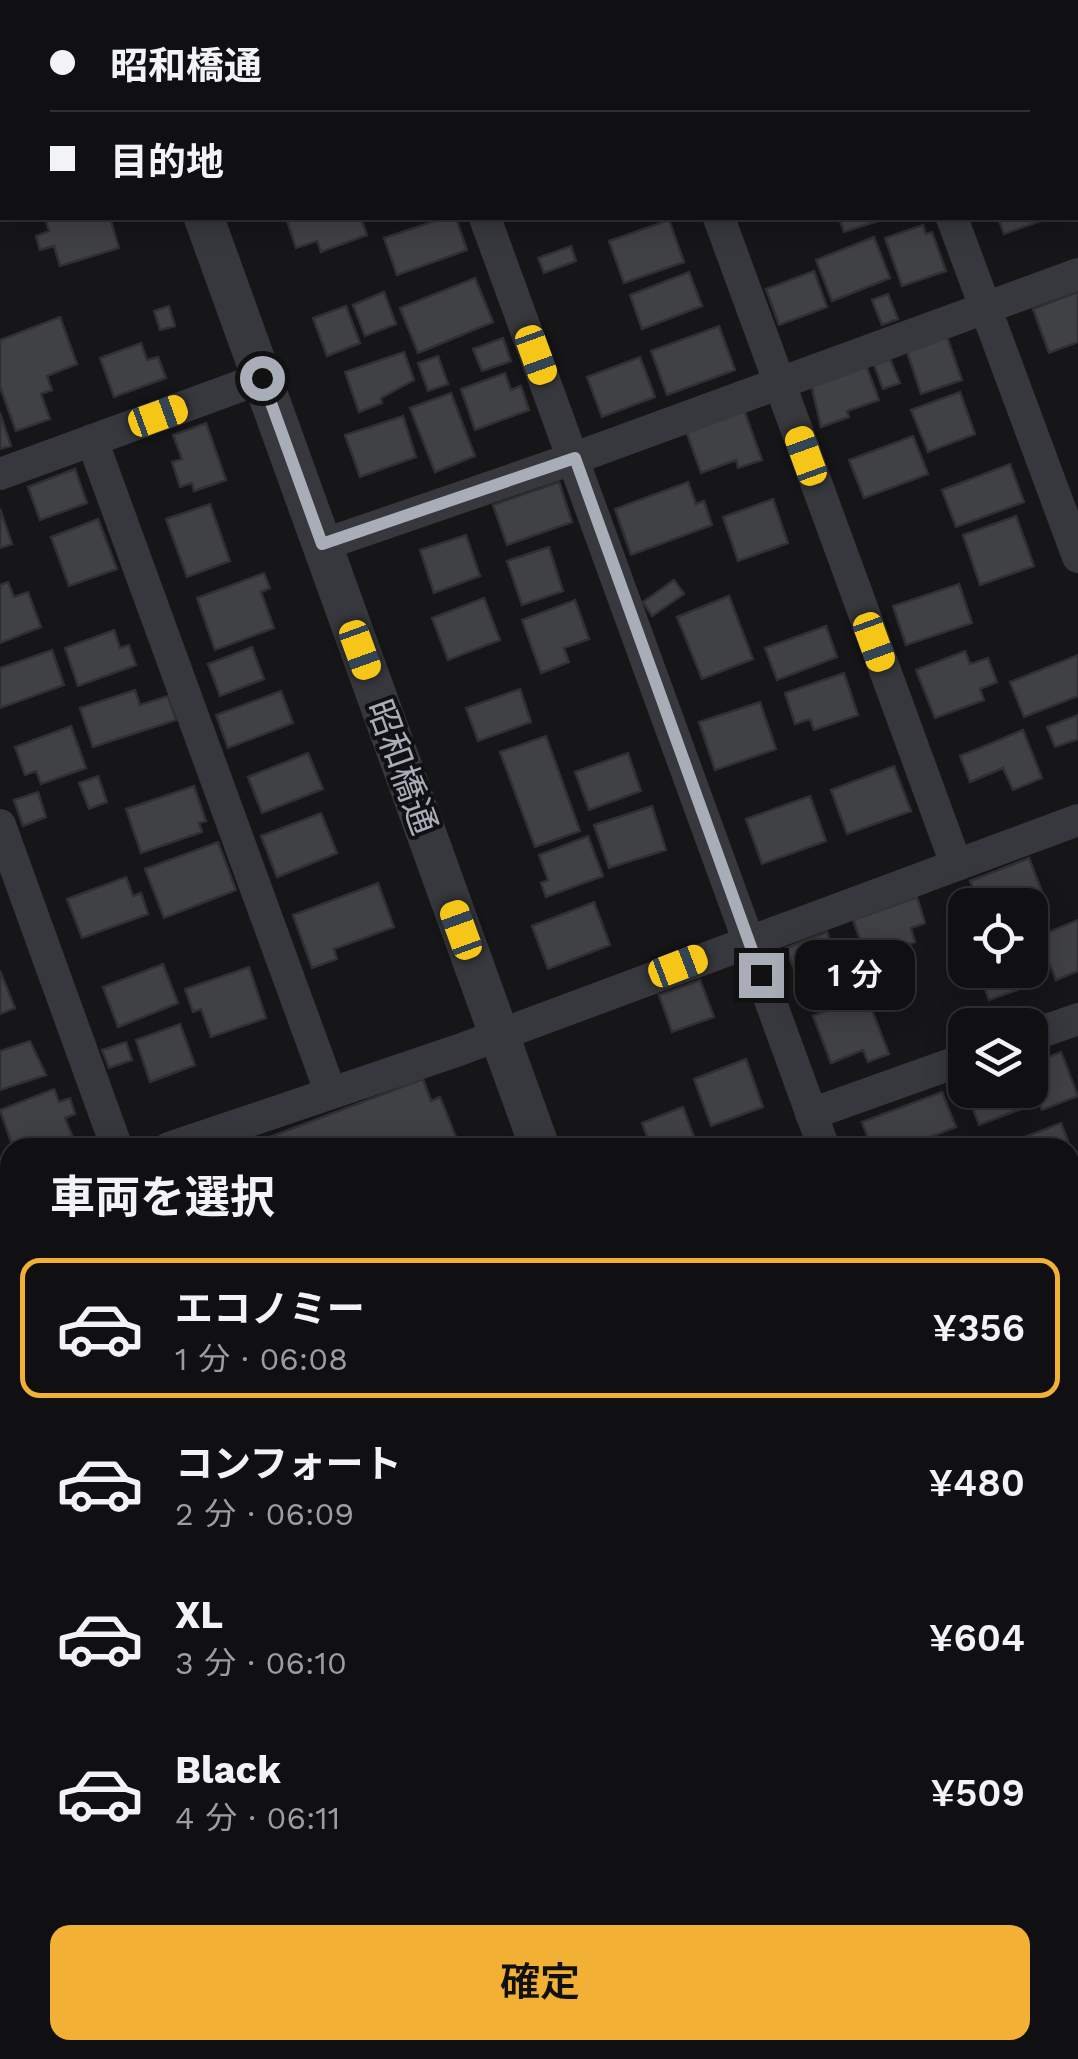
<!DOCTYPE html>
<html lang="ja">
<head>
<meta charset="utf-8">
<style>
	body { margin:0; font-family:"Work Sans","Noto Sans JP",sans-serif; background:#19191b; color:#f1f3f6; height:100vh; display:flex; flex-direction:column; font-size:38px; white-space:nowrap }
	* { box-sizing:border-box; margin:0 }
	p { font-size:32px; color:#9c9d9f }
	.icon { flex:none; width:55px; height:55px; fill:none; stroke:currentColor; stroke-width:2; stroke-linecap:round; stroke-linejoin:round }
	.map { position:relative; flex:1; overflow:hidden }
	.details { position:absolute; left:0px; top:1138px; width:1080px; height:922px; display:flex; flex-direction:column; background:#101012; border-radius:30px 30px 0 0; box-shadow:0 5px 25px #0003,0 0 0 2px #303032 }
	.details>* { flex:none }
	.top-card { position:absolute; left:0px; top:0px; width:1080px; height:220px; box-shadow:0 5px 25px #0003,0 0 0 2px #303032; display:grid; align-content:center; height:220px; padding:0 50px; background:#101012 }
	.tools { position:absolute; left:948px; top:888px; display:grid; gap:20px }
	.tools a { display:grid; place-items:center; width:100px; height:100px; border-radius:20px; background:#101012; box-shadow:0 5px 25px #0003,0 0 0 2px #303032; font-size:50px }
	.end { position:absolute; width:45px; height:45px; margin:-22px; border:12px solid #a8adb8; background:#111; box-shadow:0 0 0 5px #111 }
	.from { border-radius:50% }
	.bubble { position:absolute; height:70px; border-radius:20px; background:#101012; box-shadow:0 5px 25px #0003,0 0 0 2px #303032; font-size:32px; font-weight:600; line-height:70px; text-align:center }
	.car { position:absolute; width:30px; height:60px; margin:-30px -15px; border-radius:12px; box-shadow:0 0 8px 2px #0007; background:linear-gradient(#f5c518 24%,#345 0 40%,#f5c518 0 76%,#345 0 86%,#f5c518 0) }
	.top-card b { display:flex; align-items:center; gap:35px; height:95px; font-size:38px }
	.top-card b+b { border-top:2px solid #303032 }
	.top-card i { width:25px; height:25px; background:#f1f3f6 }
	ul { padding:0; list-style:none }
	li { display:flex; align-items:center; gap:30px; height:140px; margin:0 20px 15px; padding:0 30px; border:5px solid transparent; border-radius:20px }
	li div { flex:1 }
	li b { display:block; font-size:38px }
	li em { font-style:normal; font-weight:600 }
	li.on { border-color:#f2b134 }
	li>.icon { width:90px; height:90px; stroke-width:1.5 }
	h2 { padding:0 50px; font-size:45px; line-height:120px }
	.action { display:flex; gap:20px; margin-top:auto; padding:20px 50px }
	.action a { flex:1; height:115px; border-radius:20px; background:#f2b134; color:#111; font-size:40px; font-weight:600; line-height:115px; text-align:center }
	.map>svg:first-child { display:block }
</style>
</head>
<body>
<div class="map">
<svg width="1078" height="2059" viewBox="0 0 1078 2059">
	<rect width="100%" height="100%" fill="#161618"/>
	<path fill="#1e261f" d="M 0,1567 L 10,1596 L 10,1735 L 0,1739 Z"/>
	<path fill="#404145" stroke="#303034" stroke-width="2.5" d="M 758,0 L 825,0 L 826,2 L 759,2 Z
		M 45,218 L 110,218 L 119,248 L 60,266 L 54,246 L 40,250 L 36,236 L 49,231 Z
		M 286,218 L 361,218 L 367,235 L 321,252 L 317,241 L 296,248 Z
		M 444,218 L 456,218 L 467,250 L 397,275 L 384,238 Z
		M 839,218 L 887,218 L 844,232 Z
		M 998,218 L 1049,218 L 1004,234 Z
		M 669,220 L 684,262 L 624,283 L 609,241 Z
		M 923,225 L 926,234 L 932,232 L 946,271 L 902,286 L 885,238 Z
		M 874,237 L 890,278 L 832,301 L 816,260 Z
		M 571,246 L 576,261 L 544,273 L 538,258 Z
		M 814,271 L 827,307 L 779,325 L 766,289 Z
		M 689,272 L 702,306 L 642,329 L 630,295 Z
		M 475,278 L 493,322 L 418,353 L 400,308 Z
		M 384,292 L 396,324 L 365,336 L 353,305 Z
		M 1078,292 L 1078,342 L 1049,353 L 1033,309 Z
		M 888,294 L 898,319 L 882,325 L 872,300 Z
		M 169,306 L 175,326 L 160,330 L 154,311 Z
		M 346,306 L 360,343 L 327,356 L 313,318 Z
		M 60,317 L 77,364 L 47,376 L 52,390 L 41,394 L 50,419 L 16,431 L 0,387 L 0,340 Z
		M 719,326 L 735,370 L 667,395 L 651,351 Z
		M 947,337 L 962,380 L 921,394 L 907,352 Z
		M 503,338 L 511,361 L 482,371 L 473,349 Z
		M 141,343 L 147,360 L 158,357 L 166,378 L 114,397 L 100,358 Z
		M 404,352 L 414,380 L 381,398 L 382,403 L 359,412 L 345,372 Z
		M 438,356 L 448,384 L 428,391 L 418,363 Z
		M 640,357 L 655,397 L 602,417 L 587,377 Z
		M 890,359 L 900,383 L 883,389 L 874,365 Z
		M 866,365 L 879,400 L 847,411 L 849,417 L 821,427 L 811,384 Z
		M 505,373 L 511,390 L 521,386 L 529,410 L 475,430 L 461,389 Z
		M 960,392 L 975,434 L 928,452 L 911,410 Z
		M 451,393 L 475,456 L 435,472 L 410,408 Z
		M 744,410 L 762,460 L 738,468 L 736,460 L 701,473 L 686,431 Z
		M 0,413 L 11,446 L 0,449 Z
		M 403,416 L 416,457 L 360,477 L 345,435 Z
		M 206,423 L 226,480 L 194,491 L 192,483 L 180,487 L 172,462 L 182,459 L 173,435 Z
		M 913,436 L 928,474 L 864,498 L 849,460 Z
		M 1010,464 L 1024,502 L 956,527 L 942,490 Z
		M 75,469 L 87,503 L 40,520 L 28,487 Z
		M 559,482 L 572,522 L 507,545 L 493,505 Z
		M 688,482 L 696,504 L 704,501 L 712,525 L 631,555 L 615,509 Z
		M 773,499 L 788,543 L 738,561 L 723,517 Z
		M 210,504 L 230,561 L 187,577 L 166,519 Z
		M 0,509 L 12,544 L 0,548 Z
		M 1016,516 L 1034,566 L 980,585 L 963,535 Z
		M 98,519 L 117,569 L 69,586 L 51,537 Z
		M 466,535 L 480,576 L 434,593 L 420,550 Z
		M 549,547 L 563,591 L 522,605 L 507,561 Z
		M 264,573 L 270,588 L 261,592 L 274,628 L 215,650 L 197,598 Z
		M 674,580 L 684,594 L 652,616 L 643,602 Z
		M 8,582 L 14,597 L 28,592 L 41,627 L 0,643 L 0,585 Z
		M 959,584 L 972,623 L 906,645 L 893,606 Z
		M 729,596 L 753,659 L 702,679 L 677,617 Z
		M 484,598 L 500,640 L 448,660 L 432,618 Z
		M 575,600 L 589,639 L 564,648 L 569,662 L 541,673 L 522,620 Z
		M 826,626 L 837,657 L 777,680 L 765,648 Z
		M 114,630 L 120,648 L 129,645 L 136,665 L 78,686 L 65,648 Z
		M 252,647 L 264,679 L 220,696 L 208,664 Z
		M 52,650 L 64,685 L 0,708 L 0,668 Z
		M 965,651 L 970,664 L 988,658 L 997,682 L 980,689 L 984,700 L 935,718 L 916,670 Z
		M 1078,655 L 1078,696 L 1024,717 L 1010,682 Z
		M 844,673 L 858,715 L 814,730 L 810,719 L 795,724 L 785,693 Z
		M 520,689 L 531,722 L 478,741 L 466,708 Z
		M 135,690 L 140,705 L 168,696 L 176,720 L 93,747 L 80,708 Z
		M 281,691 L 293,723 L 228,748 L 216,715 Z
		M 760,702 L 776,749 L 715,770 L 699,722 Z
		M 1078,715 L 1078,739 L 1055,747 L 1047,727 Z
		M 71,726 L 86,768 L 41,784 L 36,771 L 25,775 L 15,747 Z
		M 1023,730 L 1042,778 L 1013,790 L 1003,768 L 970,782 L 960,756 Z
		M 546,736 L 580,831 L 535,847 L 500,752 Z
		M 308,753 L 323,789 L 262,813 L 248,777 Z
		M 628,753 L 641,791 L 589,810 L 575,772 Z
		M 894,766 L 911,811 L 847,834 L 831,790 Z
		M 98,776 L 107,802 L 89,809 L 79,783 Z
		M 194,786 L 206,821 L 199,823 L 202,832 L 141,853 L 126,809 Z
		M 38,792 L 46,817 L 23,826 L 14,800 Z
		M 810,796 L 826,841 L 762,864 L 746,819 Z
		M 652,806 L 666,850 L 609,868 L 594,825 Z
		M 321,813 L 337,853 L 277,877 L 261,836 Z
		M 588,836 L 603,876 L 546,897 L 541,883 L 548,880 L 539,855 Z
		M 218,842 L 236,890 L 164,918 L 145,869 Z
		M 1029,858 L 1044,897 L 1022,905 L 980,905 L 970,881 Z
		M 126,877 L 133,896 L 141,893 L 148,914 L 82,938 L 67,899 Z
		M 378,883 L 394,927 L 334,949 L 337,959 L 312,968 L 293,915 Z
		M 917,897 L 925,923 L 911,928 L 915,942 L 867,959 L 853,920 Z
		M 594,902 L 610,945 L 548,969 L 532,926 Z
		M 1078,920 L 1078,971 L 1056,980 L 1039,936 Z
		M 827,932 L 848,991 L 808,1006 L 786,948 Z
		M 1030,954 L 1040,982 L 989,1000 L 978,970 L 1030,970 Z
		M 163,964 L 178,1003 L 118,1027 L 103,987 Z
		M 249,967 L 266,1018 L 211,1037 L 201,1009 L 193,1012 L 185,989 Z
		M 0,971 L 15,1008 L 0,1014 Z
		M 700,980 L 714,1017 L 672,1032 L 659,995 Z
		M 866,995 L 889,1054 L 868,1062 L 863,1050 L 831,1063 L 813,1016 Z
		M 180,1024 L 195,1065 L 150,1082 L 136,1040 Z
		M 30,1041 L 46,1075 L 0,1090 L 0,1051 Z
		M 126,1042 L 132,1060 L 109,1068 L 102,1050 Z
		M 1061,1052 L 1078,1096 L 1042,1110 L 1030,1081 L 1030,1064 Z
		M 746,1059 L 763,1107 L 711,1126 L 694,1079 Z
		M 423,1079 L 431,1101 L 440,1097 L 456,1137 L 447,1141 L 450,1148 L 261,1148 L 259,1141 Z
		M 54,1089 L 59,1102 L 70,1098 L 75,1114 L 65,1118 L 73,1138 L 48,1148 L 13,1148 L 0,1110 Z
		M 966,1090 L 1023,1090 L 1029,1106 L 979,1125 Z
		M 942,1092 L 956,1127 L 902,1148 L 895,1148 L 892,1138 L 871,1146 L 862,1122 Z
		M 683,1107 L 698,1148 L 651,1148 L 642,1123 Z
		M 1061,1123 L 1078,1167 L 1070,1170 L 1070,1148 L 1011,1148 L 1009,1143 Z
		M 10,1252 L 10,1333 L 0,1337 L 0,1256 Z
		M 1078,1272 L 1078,1323 L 1070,1302 L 1070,1275 Z
		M 10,1378 L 10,1417 L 0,1390 L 0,1382 Z
		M 1070,1527 L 1078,1549 L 1078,1564 L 1070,1567 Z
		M 1078,1651 L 1078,1696 L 1070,1699 L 1070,1654 Z
		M 10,1827 L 10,1874 L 0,1878 L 0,1830 Z
		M 10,1903 L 10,1949 L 0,1952 L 0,1907 Z
		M 1076,1943 L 1078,1987 L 1070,1990 L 1070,1945 Z
		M 1078,2011 L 1078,2051 L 1056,2059 L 1030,2059 L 1027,2050 L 1070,2050 L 1070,2013 Z
		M 43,2050 L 47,2059 L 16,2059 L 13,2052 Z
		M 74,2050 L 113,2050 L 116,2059 L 78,2059 Z
		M 310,2050 L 365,2050 L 341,2059 L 313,2059 Z
		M 395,2050 L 416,2050 L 419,2059 L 378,2059 Z
		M 603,2050 L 650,2050 L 652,2059 L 606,2059 Z
		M 692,2050 L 750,2050 L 753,2059 L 695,2059 Z
		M 968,2050 L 996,2050 L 999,2059 L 944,2059 Z"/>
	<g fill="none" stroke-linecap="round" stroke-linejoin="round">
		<path stroke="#37383d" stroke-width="32" d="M 639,0 L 640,2
			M 871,0 L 872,2
			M 485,218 L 824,1148
			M 719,218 L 956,864
			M 952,218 L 1078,557
			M 92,440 L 330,1091
			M 0,474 L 262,378
			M 322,545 L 575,458 L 1078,274
			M 0,825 L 117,1148
			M 1030,1036 L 1078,1019
			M 811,1114 L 965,1059
			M 169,1148 L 459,1050 L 1078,820
			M 0,1210 L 10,1206
			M 1070,1223 L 1078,1220
			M 1070,1399 L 1078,1396
			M 0,1487 L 10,1515
			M 1070,1626 L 1078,1624
			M 0,1784 L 10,1780
			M 1070,1830 L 1078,1853
			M 0,2019 L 10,2015
			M 548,2059 L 565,2053"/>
		<path stroke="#37383d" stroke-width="40" d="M 123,0 L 124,2
			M 204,218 L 540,1148
			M 837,2050 L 840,2059"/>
		<path stroke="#53555c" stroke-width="50" d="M 318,2 L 325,0
			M 443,2 L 450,0
			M 0,119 L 2,118
			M 0,171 L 2,170"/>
	</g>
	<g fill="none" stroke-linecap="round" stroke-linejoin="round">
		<path stroke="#a8adb8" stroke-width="12" d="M 262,378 L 322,544 L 575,458 L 761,975"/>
	</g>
	<g text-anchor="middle" stroke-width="8" stroke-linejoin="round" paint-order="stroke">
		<g font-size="35" fill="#a8adb8" stroke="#111113">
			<text transform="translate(402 767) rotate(70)" y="12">昭和橋通</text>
		</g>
	</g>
</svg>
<div class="tools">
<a><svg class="icon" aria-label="locate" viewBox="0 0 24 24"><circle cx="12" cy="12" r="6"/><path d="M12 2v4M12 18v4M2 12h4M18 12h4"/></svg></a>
<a><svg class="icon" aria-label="layers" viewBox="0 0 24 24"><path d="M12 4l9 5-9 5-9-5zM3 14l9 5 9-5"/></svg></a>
</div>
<i class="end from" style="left:262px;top:378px"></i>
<i class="end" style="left:761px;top:975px"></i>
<div class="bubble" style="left:795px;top:940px;width:120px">1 分</div>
<i class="car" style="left:536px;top:355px;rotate:160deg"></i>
<i class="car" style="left:158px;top:416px;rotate:70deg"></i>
<i class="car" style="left:806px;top:456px;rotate:340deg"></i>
<i class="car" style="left:874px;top:642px;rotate:160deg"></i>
<i class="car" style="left:360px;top:650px;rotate:160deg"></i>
<i class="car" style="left:461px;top:930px;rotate:340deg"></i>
<i class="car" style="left:678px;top:966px;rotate:69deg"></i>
<div class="top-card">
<b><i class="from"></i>昭和橋通</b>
<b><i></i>目的地</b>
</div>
<section class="details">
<h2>車両を選択</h2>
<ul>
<li class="on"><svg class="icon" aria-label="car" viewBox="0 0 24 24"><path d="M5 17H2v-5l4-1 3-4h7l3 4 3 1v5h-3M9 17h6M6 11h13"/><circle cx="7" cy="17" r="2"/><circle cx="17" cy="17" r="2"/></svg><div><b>エコノミー</b><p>1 分 · 06:08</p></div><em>¥356</em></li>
<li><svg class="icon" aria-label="car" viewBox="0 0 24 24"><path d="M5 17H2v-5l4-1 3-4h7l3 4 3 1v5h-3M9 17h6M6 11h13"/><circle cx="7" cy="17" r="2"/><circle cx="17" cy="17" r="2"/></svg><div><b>コンフォート</b><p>2 分 · 06:09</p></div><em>¥480</em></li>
<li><svg class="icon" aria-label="car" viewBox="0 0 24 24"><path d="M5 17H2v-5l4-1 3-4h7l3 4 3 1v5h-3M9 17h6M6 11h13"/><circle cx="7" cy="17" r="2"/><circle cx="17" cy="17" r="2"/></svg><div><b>XL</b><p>3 分 · 06:10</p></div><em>¥604</em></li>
<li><svg class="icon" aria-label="car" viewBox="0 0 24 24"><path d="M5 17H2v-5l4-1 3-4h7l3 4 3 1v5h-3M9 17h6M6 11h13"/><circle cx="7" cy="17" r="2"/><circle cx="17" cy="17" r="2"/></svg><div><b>Black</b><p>4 分 · 06:11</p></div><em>¥509</em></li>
</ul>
<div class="action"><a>確定</a></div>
</section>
</div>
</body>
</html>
